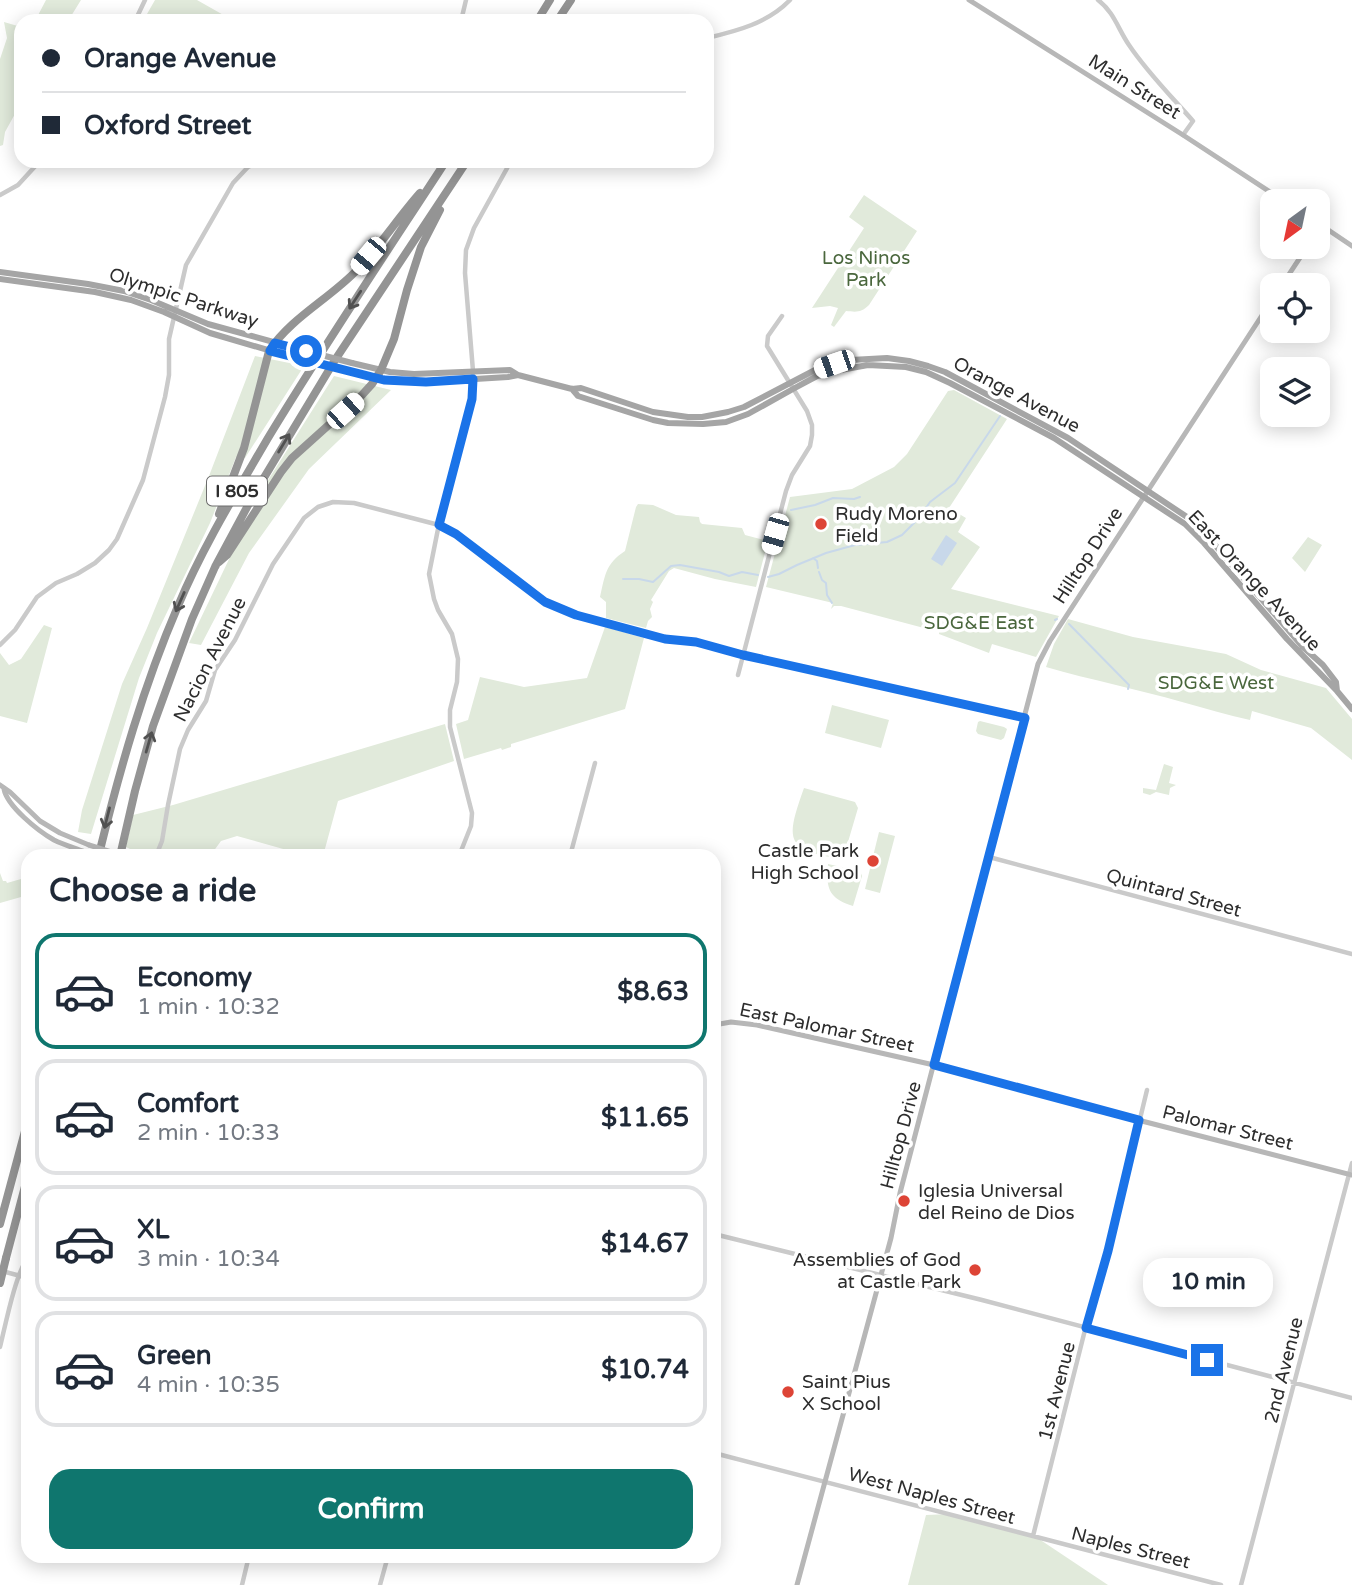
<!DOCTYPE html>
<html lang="en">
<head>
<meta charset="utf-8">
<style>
	body { margin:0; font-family:"Varela Round",sans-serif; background:#f6f6f7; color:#1f2937; height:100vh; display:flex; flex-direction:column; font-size:26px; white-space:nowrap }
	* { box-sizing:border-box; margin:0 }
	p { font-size:23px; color:#747a83 }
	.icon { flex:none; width:38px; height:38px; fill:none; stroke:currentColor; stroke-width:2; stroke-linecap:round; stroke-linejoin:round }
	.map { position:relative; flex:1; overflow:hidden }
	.drawer { position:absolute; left:21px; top:849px; width:700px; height:714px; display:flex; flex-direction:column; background:#fff; border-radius:21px; box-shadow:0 4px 18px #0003 }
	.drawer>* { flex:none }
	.banner { position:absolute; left:14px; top:14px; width:700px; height:154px; border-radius:21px; box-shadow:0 4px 18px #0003; display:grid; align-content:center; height:154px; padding:0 28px; background:#fff }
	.needle { width:46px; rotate:213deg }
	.fabs { position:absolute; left:1260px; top:189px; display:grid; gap:14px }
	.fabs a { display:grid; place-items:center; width:70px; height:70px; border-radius:14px; background:#fff; box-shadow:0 4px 18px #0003; font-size:35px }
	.end { position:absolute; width:32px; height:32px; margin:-16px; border:9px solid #1a73e8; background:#fff; box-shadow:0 0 0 4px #fff }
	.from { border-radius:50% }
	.bubble { position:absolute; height:49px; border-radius:21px; background:#fff; box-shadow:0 4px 18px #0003; font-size:23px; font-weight:700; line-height:49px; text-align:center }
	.car { position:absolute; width:21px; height:42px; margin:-21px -10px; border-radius:9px; box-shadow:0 0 5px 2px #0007; background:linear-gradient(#fff 24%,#345 0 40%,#fff 0 76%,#345 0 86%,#fff 0) }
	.banner b { display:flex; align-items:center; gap:24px; height:66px; font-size:26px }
	.banner b+b { border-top:2px solid #e0e1e3 }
	.banner i { width:18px; height:18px; background:#1f2937 }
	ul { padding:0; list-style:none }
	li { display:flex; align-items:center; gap:21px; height:116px; margin:0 14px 10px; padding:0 14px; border:4px solid #e0e1e3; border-radius:21px }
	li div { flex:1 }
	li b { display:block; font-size:26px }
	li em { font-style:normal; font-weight:700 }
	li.on { border-color:#0f766e }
	li>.icon { width:63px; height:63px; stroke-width:1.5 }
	h2 { padding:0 28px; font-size:32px; line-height:84px }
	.button { display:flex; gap:14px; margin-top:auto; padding:14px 28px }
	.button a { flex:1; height:80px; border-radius:21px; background:#0f766e; color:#fff; font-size:28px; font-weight:700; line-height:80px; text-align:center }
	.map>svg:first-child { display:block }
</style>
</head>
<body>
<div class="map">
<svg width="1352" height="1585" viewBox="0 0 1352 1585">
	<rect width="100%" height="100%" fill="#fff"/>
	<path fill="#e1eadb" d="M 46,0 L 81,0 L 68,21 L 35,21 Z
		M 155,0 L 197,0 L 234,21 L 143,21 Z
		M 4,22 L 21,27 L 21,103 L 5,132 L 3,145 L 0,146 L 0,59 L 7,38 Z
		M 864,195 L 917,231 L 869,305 C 861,313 856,312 846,311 L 834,327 L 831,325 L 838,308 L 830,306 L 812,308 L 864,228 L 849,217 Z
		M 255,356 L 304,366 L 245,458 L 236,457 L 210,523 L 157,633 L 139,678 L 91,834 L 78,832 L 82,810 L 122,684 L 147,628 L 209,476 Z
		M 334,376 L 391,390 L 309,469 L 249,553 L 201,645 L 189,643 L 263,488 Z
		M 954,390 L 1007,419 L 949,508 L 966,518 L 958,532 L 980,547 L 951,589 L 1059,616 L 1036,657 L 992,644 L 989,653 L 939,634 L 939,632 L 841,606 L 834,606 L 831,609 L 833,603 L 766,587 L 790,497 L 852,489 L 894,467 L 907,454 L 948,391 Z
		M 638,504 L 653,505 L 676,515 L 699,517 L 700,522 L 702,524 L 742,528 L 745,535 L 768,541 L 756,587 L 715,579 L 674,568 L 669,571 L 651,600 L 653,602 L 650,609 L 652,617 L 648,621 L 646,628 L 606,618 L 606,602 L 600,597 C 605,576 605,564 625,551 L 636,507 Z
		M 1308,537 L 1322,545 L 1305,572 L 1292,558 Z
		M 1068,619 L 1133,637 L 1226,654 L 1261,670 L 1326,688 L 1352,719 L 1352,760 L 1311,728 L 1252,711 L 1250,720 C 1227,715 1205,708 1182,702 C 1137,689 1091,680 1046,667 L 1054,644 Z
		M 44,625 L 52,628 L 27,723 L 0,716 L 0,653 L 9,665 L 21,659 Z
		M 605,627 L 644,638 L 625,709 L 511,744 L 511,747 L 502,750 L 501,748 L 464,759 L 456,724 L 468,720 L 480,677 L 524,687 L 587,678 Z
		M 832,705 L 889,720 L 881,748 L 825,733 Z
		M 980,721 L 1004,727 L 1007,729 L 1004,738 L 1001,740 L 978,734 L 976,731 L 978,722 Z
		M 445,724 L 454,761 L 338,801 L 323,856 L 308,856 L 237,836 L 221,841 L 210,856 L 144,856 L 126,847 L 133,815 L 173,805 Z
		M 1164,764 L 1173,767 L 1169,783 L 1176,785 L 1170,788 L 1169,795 L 1156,792 L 1150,795 L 1143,793 L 1143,788 L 1156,790 Z
		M 804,788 L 855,802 L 858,808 L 843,859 C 785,851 785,841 804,788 Z
		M 879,832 L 895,836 L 880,893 L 865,889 Z
		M 828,864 L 860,871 L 862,876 L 853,906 C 828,898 826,888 828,864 Z
		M 0,873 L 3,881 L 6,881 L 7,883 L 28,877 L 28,895 L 0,903 Z
		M 951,1514 L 1033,1535 L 1108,1585 L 908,1585 L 926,1515 Z"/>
	<path fill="#c8d8ea" d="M 946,535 L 957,543 L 942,566 L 931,559 Z"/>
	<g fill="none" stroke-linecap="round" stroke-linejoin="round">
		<path stroke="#c8d8ea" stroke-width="2" d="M 791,510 L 815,505 L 833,498 L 854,499 L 860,497
			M 813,558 L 817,561 L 818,568
			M 819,572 L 822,580 L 826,583 L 827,595 L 832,603
			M 768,577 L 779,574 L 797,565 L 826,553 L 855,545 L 887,542 L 902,535 L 919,518 L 930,502 L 955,483 L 1000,416
			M 623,579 L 639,579 L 653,582 L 671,566 L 680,565 L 719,572 L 729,576 L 742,572 L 758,575
			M 1055,620 L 1057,619
			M 1069,624 L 1129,685 L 1128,689"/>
		<path stroke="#cacaca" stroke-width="4.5" d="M 1098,0 C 1114,12 1118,29 1129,45 C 1147,72 1171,96 1193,121 L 1183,135
			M 135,21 L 145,0
			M 461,21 L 466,0
			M 707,38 C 737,31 768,23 790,0
			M 0,195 L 18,185 L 40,161
			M 0,645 L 15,630 L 37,597 L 56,583 L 77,574 L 95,563 L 109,550 L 117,539 L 143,480 L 165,397 L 169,375 L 169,339 L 186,265 L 233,183 L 248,167 L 260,161
			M 738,675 L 786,491 L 792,475 L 810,446 L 812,435 L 812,425 L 807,411 L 767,346 L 768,336 L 782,316
			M 156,856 L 162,841 L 168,805 L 180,749 L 188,730 L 206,701 L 215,670 L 235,640 L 273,564 L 304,518 L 318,507 L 333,502 L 354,503 L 439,525 L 456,534 L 545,602 L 576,615 L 665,639 L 696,642 L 743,655 L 1024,718
			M 459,856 L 471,826 L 472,813 L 450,727 L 450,710 L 457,682 L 458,659 L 452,634 L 438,610 L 434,599 L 429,574 L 440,519 L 472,399 L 473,371 L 465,273 L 466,250 L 474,228 L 511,161
			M 570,856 L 595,763
			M 989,857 L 1352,954
			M 714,1234 L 982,1300 L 1352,1398
			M 2,1271 L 28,1278
			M 0,1347 C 5,1327 16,1271 28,1258
			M 714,1453 L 1221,1585
			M 1033,1536 L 1087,1322 L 1108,1251 L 1147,1090
			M 242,1585 L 249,1556
			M 380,1585 L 388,1556
			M 1241,1585 L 1352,1163"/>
		<path stroke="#b7b7b7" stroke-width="5" d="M 969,0 L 1183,135 L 1284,201
			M 1318,223 L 1352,246
			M 1282,285 L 1307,247
			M 0,785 L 10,792 L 40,821 L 60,833 L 89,845
			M 4,789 C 7,806 38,831 54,840 C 64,845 75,848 85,852
			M 714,1025 L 731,1022 L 757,1025 L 934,1065 L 1134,1119 L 1352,1175
			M 797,1585 L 891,1238 L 900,1193 L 1038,664 L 1050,641 L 1272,300"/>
		<path stroke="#a5a5a5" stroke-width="6" d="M 0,272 L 88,284 L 124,291 L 151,300 L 208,324 L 306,351
			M 0,279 L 95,292 L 131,300 L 164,312 L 210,333 L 305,361
			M 352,363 L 390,372 L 414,374 L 510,370 L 518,375 L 572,389 L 581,388 L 653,412 L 688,417 L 702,417 L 728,412 L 744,407 L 815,370 L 851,360 L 887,358 L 909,361 L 928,366 L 945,372 L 1068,438 L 1190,519 L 1209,538 L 1303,647 L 1323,665 L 1336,682 L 1337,691 L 1352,709
			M 347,371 L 384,380 L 401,381 L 426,382 L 508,377 L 518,375
			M 572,389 L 578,396 L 653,420 L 668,423 L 703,424 L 726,422 L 748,414 L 793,389 L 817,376 L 835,371 L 868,365 L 906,367 L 926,372 L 950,383 L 1054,438 L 1185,524 L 1204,543 L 1287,639 L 1337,691"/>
		<path stroke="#949494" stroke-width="8" d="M 537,21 L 550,0
			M 557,21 L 571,0
			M 219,514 L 244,448 L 269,351 C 290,319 327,300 354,273 C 378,249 397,219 420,193
			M 219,562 L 227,555 L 281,472 L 292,458 L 362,395 L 372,384 L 381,370 L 394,339 L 407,290 L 421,247 L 440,210
			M 99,854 C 120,769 143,687 178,606 C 202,548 236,493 268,438 C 325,344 386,253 446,161
			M 120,856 L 135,791 L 153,726 L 192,619 L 215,567 L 253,496 L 335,360 L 467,161
			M 0,1224 L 28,1120
			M 6,1258 L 28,1175"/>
		<path stroke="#b7b7b7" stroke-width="5" d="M 89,845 L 124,856
			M 85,852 L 99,856"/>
		<path stroke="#a5a5a5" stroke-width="6" d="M 306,351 L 352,363
			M 305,361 L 347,371"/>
		<path stroke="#949494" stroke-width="8" d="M 0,1283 L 6,1258"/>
	</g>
	<defs><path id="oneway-shaft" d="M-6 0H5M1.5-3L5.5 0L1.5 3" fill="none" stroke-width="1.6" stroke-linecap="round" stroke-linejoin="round" transform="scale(1.75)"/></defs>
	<g stroke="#515151">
		<use href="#oneway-shaft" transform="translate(355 300) rotate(123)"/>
		<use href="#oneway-shaft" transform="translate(284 443) rotate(-59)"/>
		<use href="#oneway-shaft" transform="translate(180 602) rotate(114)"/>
		<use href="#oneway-shaft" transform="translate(149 742) rotate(-74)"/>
		<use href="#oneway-shaft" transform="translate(107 818) rotate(104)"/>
	</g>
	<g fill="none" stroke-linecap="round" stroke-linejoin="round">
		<path stroke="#1a73e8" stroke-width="9" d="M 306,351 L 275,343 L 270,351 L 384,380 L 426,382 L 473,379 L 472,399 L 439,525 L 456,534 L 545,602 L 576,615 L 665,639 L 696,642 L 743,655 L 1025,718 L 934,1065 L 1139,1120 L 1108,1251 L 1086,1328 L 1207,1360"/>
	</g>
	<g fill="#dd4436" stroke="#fff" stroke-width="2.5">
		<circle cx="821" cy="524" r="7"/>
		<circle cx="873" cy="861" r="7"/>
		<circle cx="904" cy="1201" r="7"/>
		<circle cx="975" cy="1270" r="7"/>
		<circle cx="788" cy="1392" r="7"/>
	</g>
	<g text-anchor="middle" stroke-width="7" stroke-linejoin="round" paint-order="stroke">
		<rect fill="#fff" stroke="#6c6c6c" stroke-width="2" x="207" y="476.5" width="60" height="29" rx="5"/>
		<g font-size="18" font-weight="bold" fill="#2d2d2d">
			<text x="237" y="497">I 805</text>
		</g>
		<g font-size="19" fill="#2d2d2d" stroke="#fff">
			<text transform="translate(1135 86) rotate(32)" y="7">Main Street</text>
			<text transform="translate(184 297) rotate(18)" y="7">Olympic Parkway</text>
			<text transform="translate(1017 394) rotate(28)" y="7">Orange Avenue</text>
			<text transform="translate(1087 555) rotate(-57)" y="7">Hilltop Drive</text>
			<text transform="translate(1255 580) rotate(47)" y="7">East Orange Avenue</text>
			<text transform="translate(209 659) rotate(-63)" y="7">Nacion Avenue</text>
			<text transform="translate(1174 892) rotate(15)" y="7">Quintard Street</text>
			<text transform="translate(827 1027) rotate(12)" y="7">East Palomar Street</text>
			<text transform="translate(1228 1127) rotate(14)" y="7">Palomar Street</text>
			<text transform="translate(900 1135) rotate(-75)" y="7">Hilltop Drive</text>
			<text transform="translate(1283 1370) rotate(-76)" y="7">2nd Avenue</text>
			<text transform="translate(1056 1391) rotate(-76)" y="7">1st Avenue</text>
			<text transform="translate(932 1495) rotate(15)" y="7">West Naples Street</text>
			<text transform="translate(1131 1547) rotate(14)" y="7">Naples Street</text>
		</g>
		<g font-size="19" fill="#4a673d" stroke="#fff">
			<text x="866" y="264">Los Ninos<tspan x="866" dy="22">Park</tspan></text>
			<text x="979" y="629">SDG&amp;E East</text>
			<text x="1216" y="689">SDG&amp;E West</text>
		</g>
		<g font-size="19" fill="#2d2d2d" stroke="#fff" text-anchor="start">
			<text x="835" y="520">Rudy Moreno<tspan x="835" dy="22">Field</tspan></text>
			<text x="859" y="857" text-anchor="end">Castle Park<tspan x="859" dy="22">High School</tspan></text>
			<text x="918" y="1197">Iglesia Universal<tspan x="918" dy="22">del Reino de Dios</tspan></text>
			<text x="961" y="1266" text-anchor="end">Assemblies of God<tspan x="961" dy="22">at Castle Park</tspan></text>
			<text x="802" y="1388">Saint Pius<tspan x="802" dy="22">X School</tspan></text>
		</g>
	</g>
</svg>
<div class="fabs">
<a><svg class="needle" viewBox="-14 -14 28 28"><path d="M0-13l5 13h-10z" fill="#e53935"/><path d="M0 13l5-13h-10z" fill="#747a83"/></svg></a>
<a><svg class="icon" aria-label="locate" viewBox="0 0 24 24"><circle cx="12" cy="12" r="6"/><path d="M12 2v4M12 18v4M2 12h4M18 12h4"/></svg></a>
<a><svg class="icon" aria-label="layers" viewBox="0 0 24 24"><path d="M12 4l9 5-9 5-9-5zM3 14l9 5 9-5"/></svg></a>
</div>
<i class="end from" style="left:306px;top:351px"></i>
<i class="end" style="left:1207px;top:1360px"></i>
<div class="bubble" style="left:1143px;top:1258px;width:130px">10 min</div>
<i class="car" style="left:368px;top:256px;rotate:220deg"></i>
<i class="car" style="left:834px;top:364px;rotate:251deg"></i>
<i class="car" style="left:345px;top:411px;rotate:48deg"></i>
<i class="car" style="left:775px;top:534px;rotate:196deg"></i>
<div class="banner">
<b><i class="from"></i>Orange Avenue</b>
<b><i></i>Oxford Street</b>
</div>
<section class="drawer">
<h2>Choose a ride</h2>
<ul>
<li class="on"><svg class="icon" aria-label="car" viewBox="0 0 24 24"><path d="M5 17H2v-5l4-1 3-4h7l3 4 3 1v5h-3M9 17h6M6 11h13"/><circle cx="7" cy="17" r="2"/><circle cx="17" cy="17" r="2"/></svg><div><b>Economy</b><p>1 min · 10:32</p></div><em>$8.63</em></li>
<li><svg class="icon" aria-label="car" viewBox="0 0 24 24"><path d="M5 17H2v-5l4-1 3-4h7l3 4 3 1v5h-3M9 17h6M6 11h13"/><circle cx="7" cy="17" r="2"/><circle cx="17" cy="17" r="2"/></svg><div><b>Comfort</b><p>2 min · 10:33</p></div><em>$11.65</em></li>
<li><svg class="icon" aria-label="car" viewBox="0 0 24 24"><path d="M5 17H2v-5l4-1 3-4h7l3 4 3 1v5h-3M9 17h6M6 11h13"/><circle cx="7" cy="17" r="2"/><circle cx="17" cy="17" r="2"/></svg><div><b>XL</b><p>3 min · 10:34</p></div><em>$14.67</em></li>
<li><svg class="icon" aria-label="car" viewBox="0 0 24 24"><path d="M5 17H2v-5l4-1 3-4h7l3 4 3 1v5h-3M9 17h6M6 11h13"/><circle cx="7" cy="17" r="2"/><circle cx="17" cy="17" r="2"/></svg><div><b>Green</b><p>4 min · 10:35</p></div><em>$10.74</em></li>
</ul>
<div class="button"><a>Confirm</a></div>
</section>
</div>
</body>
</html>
